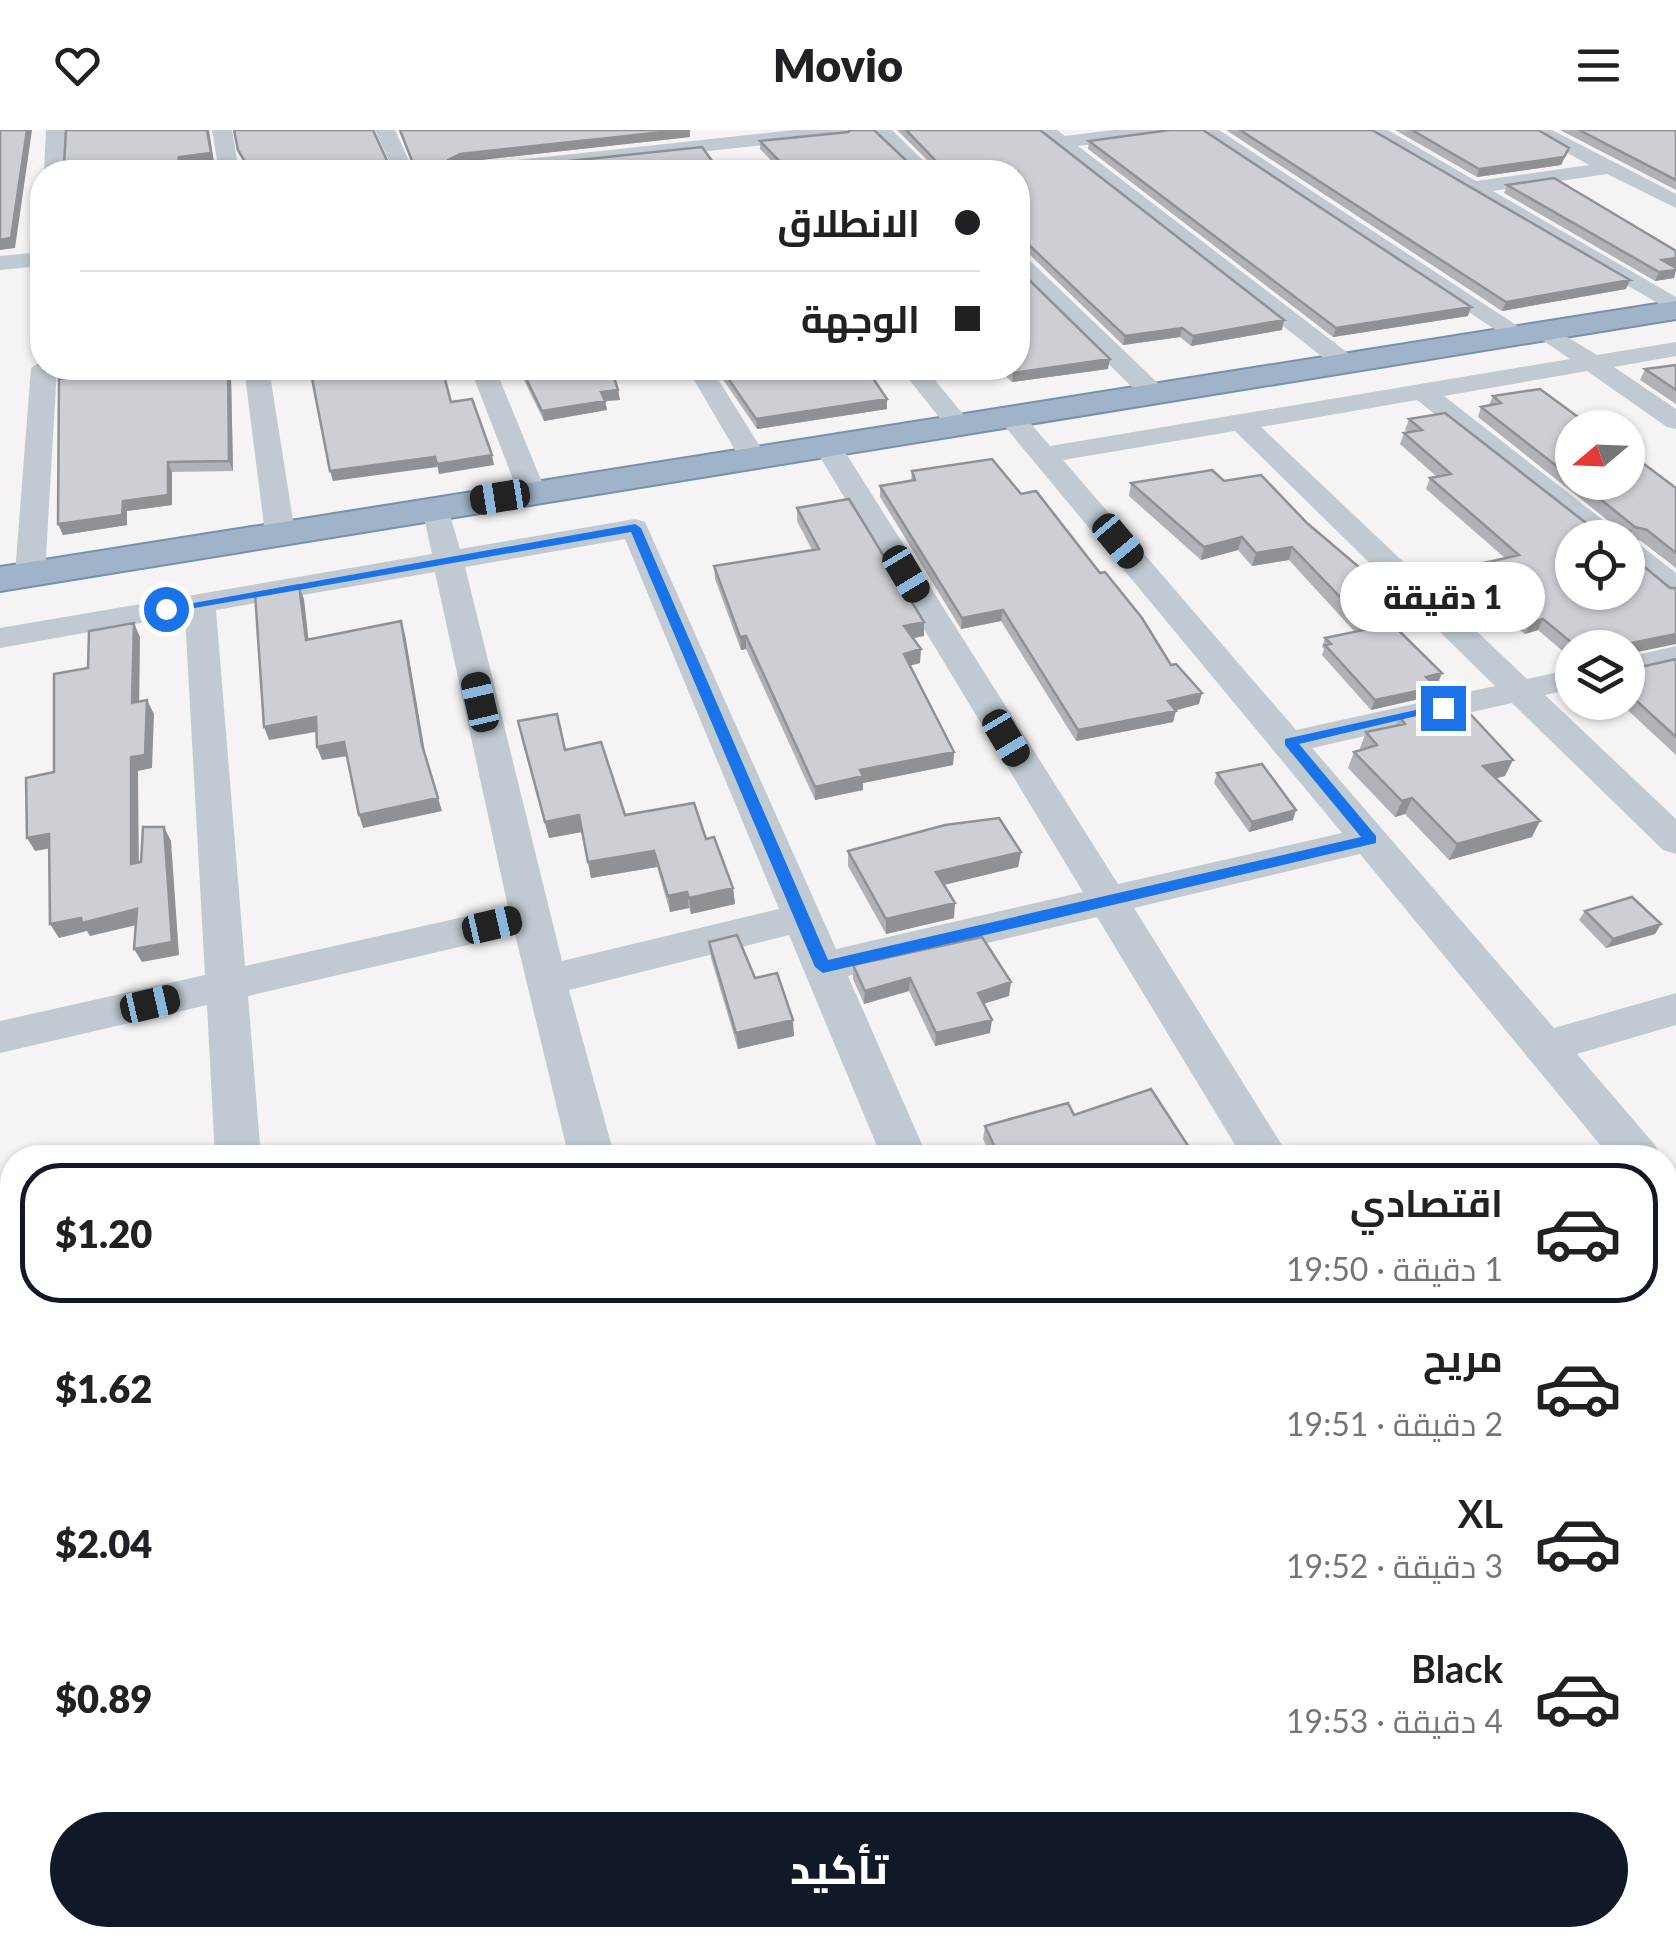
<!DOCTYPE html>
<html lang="ar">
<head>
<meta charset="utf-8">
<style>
	body { margin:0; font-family:Lato,Cairo,sans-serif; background:#f2f2f2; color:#202124; direction:rtl; height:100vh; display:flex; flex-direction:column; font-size:38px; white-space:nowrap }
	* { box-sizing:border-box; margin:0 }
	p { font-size:32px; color:#757577 }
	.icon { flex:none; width:55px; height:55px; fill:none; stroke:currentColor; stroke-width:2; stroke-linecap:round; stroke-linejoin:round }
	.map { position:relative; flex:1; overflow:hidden; direction:ltr }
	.side { position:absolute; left:0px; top:1015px; width:1678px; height:802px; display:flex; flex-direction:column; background:#fff; border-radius:40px 40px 0 0; box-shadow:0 2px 8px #0004; direction:rtl }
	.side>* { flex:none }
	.banner { position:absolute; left:30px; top:30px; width:1000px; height:220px; border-radius:40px; box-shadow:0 2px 8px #0004; direction:rtl; display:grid; align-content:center; height:220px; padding:0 50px; background:#fff }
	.needle { width:65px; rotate:251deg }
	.tools { position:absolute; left:1555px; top:280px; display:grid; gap:20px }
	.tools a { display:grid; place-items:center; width:90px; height:90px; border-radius:50%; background:#fff; box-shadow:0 2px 8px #0004; font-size:50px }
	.end { position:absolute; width:45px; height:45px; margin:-22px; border:12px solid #1a73e8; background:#fff; box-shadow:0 0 0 5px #fff }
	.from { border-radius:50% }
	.bubble { position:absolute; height:70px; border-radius:35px; background:#fff; box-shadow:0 2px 8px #0004; font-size:32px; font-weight:800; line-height:70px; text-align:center; direction:rtl }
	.car { position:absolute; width:30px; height:60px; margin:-30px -15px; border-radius:12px; box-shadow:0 0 8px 2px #0007; background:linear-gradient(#222 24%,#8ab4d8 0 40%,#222 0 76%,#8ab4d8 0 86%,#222 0) }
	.banner b { display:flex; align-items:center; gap:35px; height:95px; font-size:38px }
	.banner b+b { border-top:2px solid #e0e0e0 }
	.banner i { width:25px; height:25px; background:#202124 }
	ul { padding:18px 0 0; list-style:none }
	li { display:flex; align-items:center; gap:30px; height:140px; margin:0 20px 15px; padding:0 30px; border:5px solid transparent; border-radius:40px }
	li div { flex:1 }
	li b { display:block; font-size:38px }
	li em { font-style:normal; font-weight:800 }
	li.on { border-color:#111827 }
	li>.icon { width:90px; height:90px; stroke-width:1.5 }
	.primary-button { display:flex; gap:20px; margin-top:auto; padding:20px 50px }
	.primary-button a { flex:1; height:115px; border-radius:60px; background:#111827; color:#fff; font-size:40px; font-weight:800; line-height:115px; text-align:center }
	header { display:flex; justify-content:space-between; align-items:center; height:130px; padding:0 50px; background:#fff; font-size:45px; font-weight:800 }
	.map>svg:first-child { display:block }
</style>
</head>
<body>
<header><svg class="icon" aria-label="menu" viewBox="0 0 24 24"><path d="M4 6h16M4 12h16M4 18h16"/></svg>Movio<svg class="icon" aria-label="heart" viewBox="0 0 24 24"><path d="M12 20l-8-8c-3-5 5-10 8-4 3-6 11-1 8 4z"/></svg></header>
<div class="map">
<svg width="1676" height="1817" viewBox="0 0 1676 1817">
	<rect width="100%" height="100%" fill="#f5f3f3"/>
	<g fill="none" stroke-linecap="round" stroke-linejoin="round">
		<g stroke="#7690ad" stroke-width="4">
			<path id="trunk" d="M 1676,171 L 1676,189 L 0,461 L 0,437 Z"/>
		</g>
		<path fill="#c1cad2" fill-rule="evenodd" d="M 46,0 L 66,0 L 64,42 L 44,42 Z
			M 212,0 L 232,0 L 239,42 L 219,42 Z
			M 375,0 L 395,0 L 414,42 L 394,42 Z
			M 794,0 L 858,0 L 848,6 L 513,42 L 452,42 L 462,36 Z
			M 871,0 L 892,0 L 935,42 L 914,42 Z
			M 1035,0 L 1057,0 L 1065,6 L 1114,0 L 1175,0 L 1165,6 L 1078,16 L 1353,227 L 1357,232 L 1353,237 L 1335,237 Z
			M 1196,0 L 1219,0 L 1530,204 L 1518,211 L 1509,209 Z
			M 1364,0 L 1388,0 L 1476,51 L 1589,35 L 1527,0 L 1552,0 L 1676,64 L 1676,78 L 1607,44 L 1493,61 L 1676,167 L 1676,184 Z
			M 42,122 L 42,136 L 0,140 L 0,126 Z
			M 1018,125 L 1026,127 L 1163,258 L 1167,264 L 1163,270 L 1145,270 L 1018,144 Z
			M 1544,193 L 1597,225 L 1676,212 L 1676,226 L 1614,237 L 1676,279 L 1676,299 L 1667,297 L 1587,241 L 1444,266 L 1626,408 L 1592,408 L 1417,270 L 1261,297 L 1527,549 L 1572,539 L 1572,559 L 1545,565 L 1676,689 L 1676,724 L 1663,720 L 1512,573 L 1312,618 L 1554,898 L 1676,863 L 1676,895 L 1577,924 L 1655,1015 L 1662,1028 L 1611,1028 L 1360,724 L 1134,778 L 1290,1028 L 1243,1028 L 1097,787 L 848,846 L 928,1028 L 882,1028 L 789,805 L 569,860 L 615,1028 L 569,1028 L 515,804 L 248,866 L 261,1028 L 215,1028 L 207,875 L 0,923 L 0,891 L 205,845 L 185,485 L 0,518 L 0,498 L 432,424 L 422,378 L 426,372 L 446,372 L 460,419 L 635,389 L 645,392 L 836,819 L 1083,762 L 812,314 L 816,308 L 826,306 L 840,314 L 1118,754 L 1342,703 L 1002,293 L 998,287 L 1002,281 L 1020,281 L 1050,316 L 1570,229 L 1535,205 L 1532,200 ZM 1235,301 L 1495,556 L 1296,600 L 1063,330 ZM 625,409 L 779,779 L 562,831 L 465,437 ZM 435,442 L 508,777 L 245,836 L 216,480 Z
			M 42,231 L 42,238 L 57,238 L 45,444 L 41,451 L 19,451 L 15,444 L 31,238 Z
			M 244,238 L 269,238 L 295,403 L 290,409 L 270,409 L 265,403 Z
			M 470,238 L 495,238 L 546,362 L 542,368 L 522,368 L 518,362 Z
			M 687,238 L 711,238 L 766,326 L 762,332 L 742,332 Z
			M 900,238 L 925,238 L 972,295 L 968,301 L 950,301 Z
			M 1628,411 L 1639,414 L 1676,443 L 1676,467 L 1665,465 L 1628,434 Z
			M 1676,516 L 1676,536 L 1628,547 L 1628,527 Z
			M 1665,1039 L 1676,1043 L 1676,1092 L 1665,1088 Z
			M 1665,1629 L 1676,1634 L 1676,1709 L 1665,1705 Z
			M 265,1805 L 331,1805 L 332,1817 L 266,1817 Z
			M 370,1805 L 462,1805 L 457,1817 L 365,1817 Z
			M 1211,1805 L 1278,1805 L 1283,1817 L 1216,1817 Z"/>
		<use href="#trunk" fill="#9fb4c9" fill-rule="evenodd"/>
	</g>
	<path fill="#b0b2b7" d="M 399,0 L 690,0 L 690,7 L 462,32 L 455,36 L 720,42 L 248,42 L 238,20 L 413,36 Z
		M 897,0 L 1040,0 L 1282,200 L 1191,216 L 1180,207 L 1123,215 L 1029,124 L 1018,122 L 1018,42 L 782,42 L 760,19 L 760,11 L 848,2 L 912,36 L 934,37 Z
		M 1226,0 L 1372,0 L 1630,150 L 1626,159 L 1502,181 Z
		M 1395,0 L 1538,0 L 1569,18 L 1561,35 L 1477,47 Z
		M 1560,0 L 1676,0 L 1676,60 Z
		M 1167,2 L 1468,186 L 1333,207 L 1088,19 L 1089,11 Z
		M 1507,55 L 1676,121 L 1676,136 L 1673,136 L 1676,138 L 1674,148 L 1655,151 L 1504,63 Z
		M 1676,235 L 1676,274 L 1640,250 L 1645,239 Z
		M 90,238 L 243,238 L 241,245 L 231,246 L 233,341 L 172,342 L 172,375 L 127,381 L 127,395 L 63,405 Z
		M 518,238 L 611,238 L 618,260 L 620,270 L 605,271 L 607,280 L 544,291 Z
		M 715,238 L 866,238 L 887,279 L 757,299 Z
		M 997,238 L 1018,238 L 1108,239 L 1012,252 Z
		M 1493,266 L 1572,298 L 1572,352 L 1628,352 L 1676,358 L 1676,438 L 1641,411 L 1630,408 L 1632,539 L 1676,529 L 1676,625 L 1619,572 L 1628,572 L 1628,518 L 1572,518 L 1572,529 L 1538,500 L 1525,504 L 1452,450 L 1457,439 L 1505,428 L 1426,359 L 1430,348 L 1437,347 L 1400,314 L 1404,303 L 1408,302 L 1405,300 L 1409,289 L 1595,400 L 1621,401 L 1478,287 L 1481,277 L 1489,275 Z
		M 912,341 L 1021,364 L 1171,535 L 1199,574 L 1175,580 L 1173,592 L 1076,611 L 1001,491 L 961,499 L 880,367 L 880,356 L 911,351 Z
		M 1224,351 L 1415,498 L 1399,501 L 1438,553 L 1433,554 L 1436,557 L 1432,566 L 1371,580 L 1322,525 L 1324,519 L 1322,517 L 1325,508 L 1355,502 L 1289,430 L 1252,436 L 1238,420 L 1201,430 L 1129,366 L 1131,353 Z
		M 797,378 L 924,492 L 924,506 L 913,508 L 920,533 L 910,536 L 954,622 L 953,635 L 863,653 L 863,660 L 815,670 L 746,519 L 741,520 L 715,449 L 714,436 L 812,420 L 797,391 Z
		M 1400,587 L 1505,646 L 1496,648 L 1532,707 L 1449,730 L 1405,684 L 1395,687 L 1348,638 L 1354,622 L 1361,620 L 1360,618 L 1366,602 L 1396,595 Z
		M 521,607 L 565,620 L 625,685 L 706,709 L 733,758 L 735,774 L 691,784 L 689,778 L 670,782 L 657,737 L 591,748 L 582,702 L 549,708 Z
		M 1217,643 L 1293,690 L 1249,702 L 1214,653 Z
		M 848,721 L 1021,722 L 1018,737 L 944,755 L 954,788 L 886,804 L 848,736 Z
		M 1585,781 L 1661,794 L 1655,804 L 1606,818 L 1579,790 Z
		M 709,812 L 755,848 L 794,906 L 738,919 L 711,828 Z
		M 853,835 L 1009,866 L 984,873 L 990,903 L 935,916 L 909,861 L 864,874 L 853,849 Z
		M 1074,985 L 1196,1028 L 992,1028 L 983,1009 L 985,996 Z
		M 1676,1241 L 1676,1254 L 1670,1246 Z
		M 1556,1805 L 1665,1805 L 1676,1817 L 1541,1817 L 1559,1810 Z"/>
	<path fill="#909195" d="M 27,0 L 32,0 L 15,118 L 0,120 L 0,110 Z
		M 207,0 L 209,0 L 214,32 L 181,36 L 181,42 L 178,42 L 179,27 Z
		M 682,0 L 690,0 L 690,7 L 462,32 L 450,39 L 447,36 L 448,30 L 460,24 Z
		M 1569,18 L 1561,35 L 1477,47 L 1479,39 Z
		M 1676,128 L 1676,136 L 1658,138 L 1662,130 Z
		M 1676,140 L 1674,148 L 1655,151 L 1659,142 Z
		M 1630,150 L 1626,159 L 1502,181 L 1506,172 Z
		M 1471,177 L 1468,186 L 1333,207 L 1336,198 Z
		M 1284,190 L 1282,200 L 1191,216 L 1193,206 Z
		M 1182,198 L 1180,207 L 1123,215 L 1125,206 Z
		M 1110,229 L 1108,239 L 1012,252 L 1013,243 Z
		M 228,238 L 243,238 L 241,245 L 231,246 L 233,341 L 229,331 Z
		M 618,260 L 620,270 L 605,271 L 607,280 L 544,291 L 542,281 L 601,262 Z
		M 887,269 L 887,279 L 757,299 L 756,289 Z
		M 492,325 L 494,335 L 439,344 L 437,334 Z
		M 435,327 L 437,337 L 333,351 L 330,341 Z
		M 168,332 L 172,342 L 172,375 L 127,381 L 127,395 L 63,405 L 58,394 Z
		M 1242,407 L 1238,420 L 1201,430 L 1204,417 Z
		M 1292,417 L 1289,430 L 1252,436 L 1256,423 Z
		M 299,455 L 304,469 L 310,523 L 306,510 Z
		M 1003,480 L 1001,491 L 961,499 L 962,488 Z
		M 1421,485 L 1415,498 L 1362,509 L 1367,495 Z
		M 1543,489 L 1538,500 L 1525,504 L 1531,493 Z
		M 401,491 L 405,504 L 426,628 L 442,681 L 363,698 L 359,685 L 422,615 Z
		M 924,492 L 924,506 L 903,510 L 904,496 Z
		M 134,493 L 140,507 L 139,586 L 132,573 Z
		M 1676,504 L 1676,514 L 1628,524 L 1631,513 Z
		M 746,506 L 746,519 L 741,520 L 740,507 Z
		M 921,519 L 920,533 L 903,537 L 904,524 Z
		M 1442,543 L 1438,553 L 1423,556 L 1426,547 Z
		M 1436,557 L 1432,566 L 1371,580 L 1375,570 Z
		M 1202,563 L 1199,574 L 1166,583 L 1168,571 Z
		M 147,570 L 154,584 L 152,638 L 138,641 L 139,748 L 131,734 L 131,627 Z
		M 1176,581 L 1173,592 L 1076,611 L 1078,600 Z
		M 316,587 L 321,601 L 269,610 L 264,597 Z
		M 344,612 L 348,626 L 322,630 L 317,617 Z
		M 954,622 L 953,635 L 863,653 L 863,660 L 815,670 L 815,657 L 860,640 Z
		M 1513,630 L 1505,646 L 1476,653 L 1483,636 Z
		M 1412,668 L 1405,684 L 1395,687 L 1402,671 Z
		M 1296,680 L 1293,690 L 1249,702 L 1252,692 Z
		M 579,685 L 582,702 L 549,708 L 545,692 Z
		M 1540,691 L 1532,707 L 1449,730 L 1457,714 Z
		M 164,697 L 171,711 L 179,825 L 142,832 L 134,819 Z
		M 49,704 L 57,717 L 35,721 L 27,708 Z
		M 654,721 L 657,737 L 591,748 L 588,732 Z
		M 1021,722 L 1018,737 L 935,757 L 936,742 Z
		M 733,758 L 735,774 L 691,784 L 689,768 Z
		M 687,762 L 689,778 L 670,782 L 668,766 Z
		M 955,773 L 954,788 L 886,804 L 886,789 Z
		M 137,779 L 145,793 L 90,806 L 87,801 L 59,808 L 50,794 L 81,788 Z
		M 1661,794 L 1655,804 L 1606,818 L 1613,809 Z
		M 910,848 L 909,861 L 864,874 L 865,861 Z
		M 1011,852 L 1009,866 L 977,876 L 978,863 Z
		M 793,890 L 794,906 L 738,919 L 736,903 Z
		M 992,890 L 990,903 L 935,916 L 936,903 Z
		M 12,1391 L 12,1409 L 0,1414 L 0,1397 Z
		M 4,1572 L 12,1577 L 12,1588 L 9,1629 L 0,1632 Z
		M 77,1805 L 93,1805 L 93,1817 L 77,1817 Z"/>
	<path fill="#cdcfd5" stroke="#909195" stroke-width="2.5" fill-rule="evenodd" d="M 0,0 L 27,0 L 11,108 L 0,110 Z
		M 66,0 L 207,0 L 211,23 L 179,27 L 178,42 L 51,42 L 50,37 L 64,34 Z
		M 234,0 L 373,0 L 389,35 L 414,36 L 400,0 L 682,0 L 460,24 L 448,30 L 447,36 L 512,37 L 702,17 L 720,42 L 251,42 L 238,20 Z
		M 851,0 L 874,0 L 912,36 L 935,37 L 939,34 L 906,0 L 1040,0 L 1284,190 L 1193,206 L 1182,198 L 1125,206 L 1030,116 L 1018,113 L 1018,42 L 790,42 L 760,11 L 848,2 Z
		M 1170,0 L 1203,0 L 1471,177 L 1336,198 L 1089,11 Z
		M 1240,0 L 1372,0 L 1630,150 L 1506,172 Z
		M 1412,0 L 1538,0 L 1569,18 L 1564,27 L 1479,39 Z
		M 1579,0 L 1676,0 L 1676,50 Z
		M 1554,48 L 1676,121 L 1676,128 L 1662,130 L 1676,138 L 1676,140 L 1659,142 L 1507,55 Z
		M 1018,139 L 1110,229 L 1013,243 L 1007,238 L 1018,238 Z
		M 1676,235 L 1676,260 L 1645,239 Z
		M 90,238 L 228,238 L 229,331 L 168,332 L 168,365 L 123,371 L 122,385 L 58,394 L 59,249 L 89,246 Z
		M 310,238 L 442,238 L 451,272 L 472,269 L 492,325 L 437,334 L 435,327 L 330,341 Z
		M 521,238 L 611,238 L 618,260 L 601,262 L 605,271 L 542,281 Z
		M 721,238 L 866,238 L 887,269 L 756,289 Z
		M 1540,259 L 1593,298 L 1572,298 L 1572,348 L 1481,277 L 1501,273 L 1493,266 Z
		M 1445,283 L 1595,400 L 1630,401 L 1631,426 L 1670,458 L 1676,458 L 1676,504 L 1631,513 L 1632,539 L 1676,529 L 1676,607 L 1628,563 L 1628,518 L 1578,518 L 1543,489 L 1531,493 L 1457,439 L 1519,425 L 1430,348 L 1451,344 L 1404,303 L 1422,300 L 1409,289 ZM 1572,408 L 1628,408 L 1628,462 L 1572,462 Z
		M 1628,322 L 1676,358 L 1676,423 L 1647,400 L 1635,397 L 1579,352 L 1628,352 Z
		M 992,329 L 1021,364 L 1036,361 L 1100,443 L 1105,442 L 1142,488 L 1171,535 L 1176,534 L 1202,563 L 1168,571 L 1176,581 L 1078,600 L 1003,480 L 962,488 L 880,356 L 915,350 L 912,341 Z
		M 1212,340 L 1224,351 L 1261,345 L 1307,393 L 1367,444 L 1378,442 L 1421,485 L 1367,495 L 1292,417 L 1256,423 L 1242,407 L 1204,417 L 1131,353 Z
		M 849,369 L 924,492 L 904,496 L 921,519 L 904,524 L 954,622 L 860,640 L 863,646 L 815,657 L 746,506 L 740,507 L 714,436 L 819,419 L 797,378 Z
		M 299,455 L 306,510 L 401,491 L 422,615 L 438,668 L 359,685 L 344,612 L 317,617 L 316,587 L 264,597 L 255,463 Z
		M 134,493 L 132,573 L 147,570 L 145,625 L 131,627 L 131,734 L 141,732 L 143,697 L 164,697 L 172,812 L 134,819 L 137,779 L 82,793 L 81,788 L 50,794 L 49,704 L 27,708 L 26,648 L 54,642 L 54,544 L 88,538 L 89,501 Z
		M 1392,494 L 1442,543 L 1426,547 L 1436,557 L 1375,570 L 1325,515 L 1331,514 L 1325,508 Z
		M 1461,574 L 1513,630 L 1483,636 L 1540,691 L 1457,714 L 1412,668 L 1402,671 L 1354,622 L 1377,615 L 1366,602 L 1405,594 L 1400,587 Z
		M 557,584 L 565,620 L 601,612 L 625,685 L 694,673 L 706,709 L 714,707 L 733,758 L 689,768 L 687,762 L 668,766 L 654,721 L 588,732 L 579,685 L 545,692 L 518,591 Z
		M 1262,634 L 1296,680 L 1252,692 L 1217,643 Z
		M 999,688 L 1021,722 L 936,742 L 955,773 L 886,789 L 848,721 L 945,695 Z
		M 1632,767 L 1661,794 L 1613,809 L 1585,781 Z
		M 737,805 L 755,848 L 777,843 L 793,890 L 736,903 L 709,812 Z
		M 982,807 L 1011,852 L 978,863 L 992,890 L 936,903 L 910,848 L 865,861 L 853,835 Z
		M 1151,959 L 1196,1028 L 1081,1028 L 1079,1023 L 1063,1028 L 1000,1028 L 985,996 L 1068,973 L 1074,985 Z
		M 12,1208 L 12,1391 L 0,1397 L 0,1211 Z
		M 4,1572 L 0,1614 L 0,1573 Z
		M 12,1704 L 12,1805 L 77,1805 L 77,1817 L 0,1817 L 0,1708 Z
		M 1665,1791 L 1676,1807 L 1676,1817 L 1547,1817 L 1578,1805 L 1665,1805 Z"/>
	<path fill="#1a73e8" d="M 635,394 L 641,398 L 828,830 L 1361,707 L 1285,615 L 1285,609 L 1443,574 L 1450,578 L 1299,614 L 1376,706 L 1376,713 L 823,843 L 815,837 L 631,402 L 166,483 L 160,479 Z"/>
</svg>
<div class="tools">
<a><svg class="needle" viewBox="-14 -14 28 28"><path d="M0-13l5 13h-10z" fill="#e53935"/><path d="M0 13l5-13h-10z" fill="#757577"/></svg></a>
<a><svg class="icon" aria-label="locate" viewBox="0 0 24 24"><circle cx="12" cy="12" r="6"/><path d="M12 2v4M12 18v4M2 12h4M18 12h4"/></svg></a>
<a><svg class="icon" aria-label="layers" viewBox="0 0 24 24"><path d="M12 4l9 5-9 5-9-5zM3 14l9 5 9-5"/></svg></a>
</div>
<i class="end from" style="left:166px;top:479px"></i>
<i class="end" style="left:1443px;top:578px"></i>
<div class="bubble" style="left:1340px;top:432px;width:205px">1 دقيقة</div>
<i class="car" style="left:500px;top:367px;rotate:261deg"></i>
<i class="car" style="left:1118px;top:411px;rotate:140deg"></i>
<i class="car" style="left:906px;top:444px;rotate:149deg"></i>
<i class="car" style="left:480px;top:572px;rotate:347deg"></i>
<i class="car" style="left:1006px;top:608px;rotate:149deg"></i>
<i class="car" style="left:492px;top:795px;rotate:77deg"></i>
<i class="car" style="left:150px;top:874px;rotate:77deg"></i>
<div class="banner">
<b><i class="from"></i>الانطلاق</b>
<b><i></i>الوجهة</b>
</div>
<section class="side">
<ul>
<li class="on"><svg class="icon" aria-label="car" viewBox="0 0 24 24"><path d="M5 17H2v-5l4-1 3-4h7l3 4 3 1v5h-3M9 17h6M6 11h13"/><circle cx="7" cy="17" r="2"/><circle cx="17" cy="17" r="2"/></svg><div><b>اقتصادي</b><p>1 دقيقة · 19:50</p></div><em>$1.20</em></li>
<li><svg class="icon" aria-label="car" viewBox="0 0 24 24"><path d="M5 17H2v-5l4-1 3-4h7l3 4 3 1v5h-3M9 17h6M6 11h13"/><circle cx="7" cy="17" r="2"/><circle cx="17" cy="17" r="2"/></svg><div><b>مريح</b><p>2 دقيقة · 19:51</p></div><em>$1.62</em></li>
<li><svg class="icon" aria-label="car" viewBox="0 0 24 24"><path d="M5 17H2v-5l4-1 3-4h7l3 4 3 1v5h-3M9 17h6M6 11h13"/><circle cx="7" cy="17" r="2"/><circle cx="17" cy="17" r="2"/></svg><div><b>XL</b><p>3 دقيقة · 19:52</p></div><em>$2.04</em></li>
<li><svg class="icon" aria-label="car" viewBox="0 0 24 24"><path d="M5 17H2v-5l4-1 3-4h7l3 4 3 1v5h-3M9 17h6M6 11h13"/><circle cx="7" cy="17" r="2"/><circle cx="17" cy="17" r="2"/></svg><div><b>Black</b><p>4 دقيقة · 19:53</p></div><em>$0.89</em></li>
</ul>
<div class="primary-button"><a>تأكيد</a></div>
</section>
</div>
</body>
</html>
